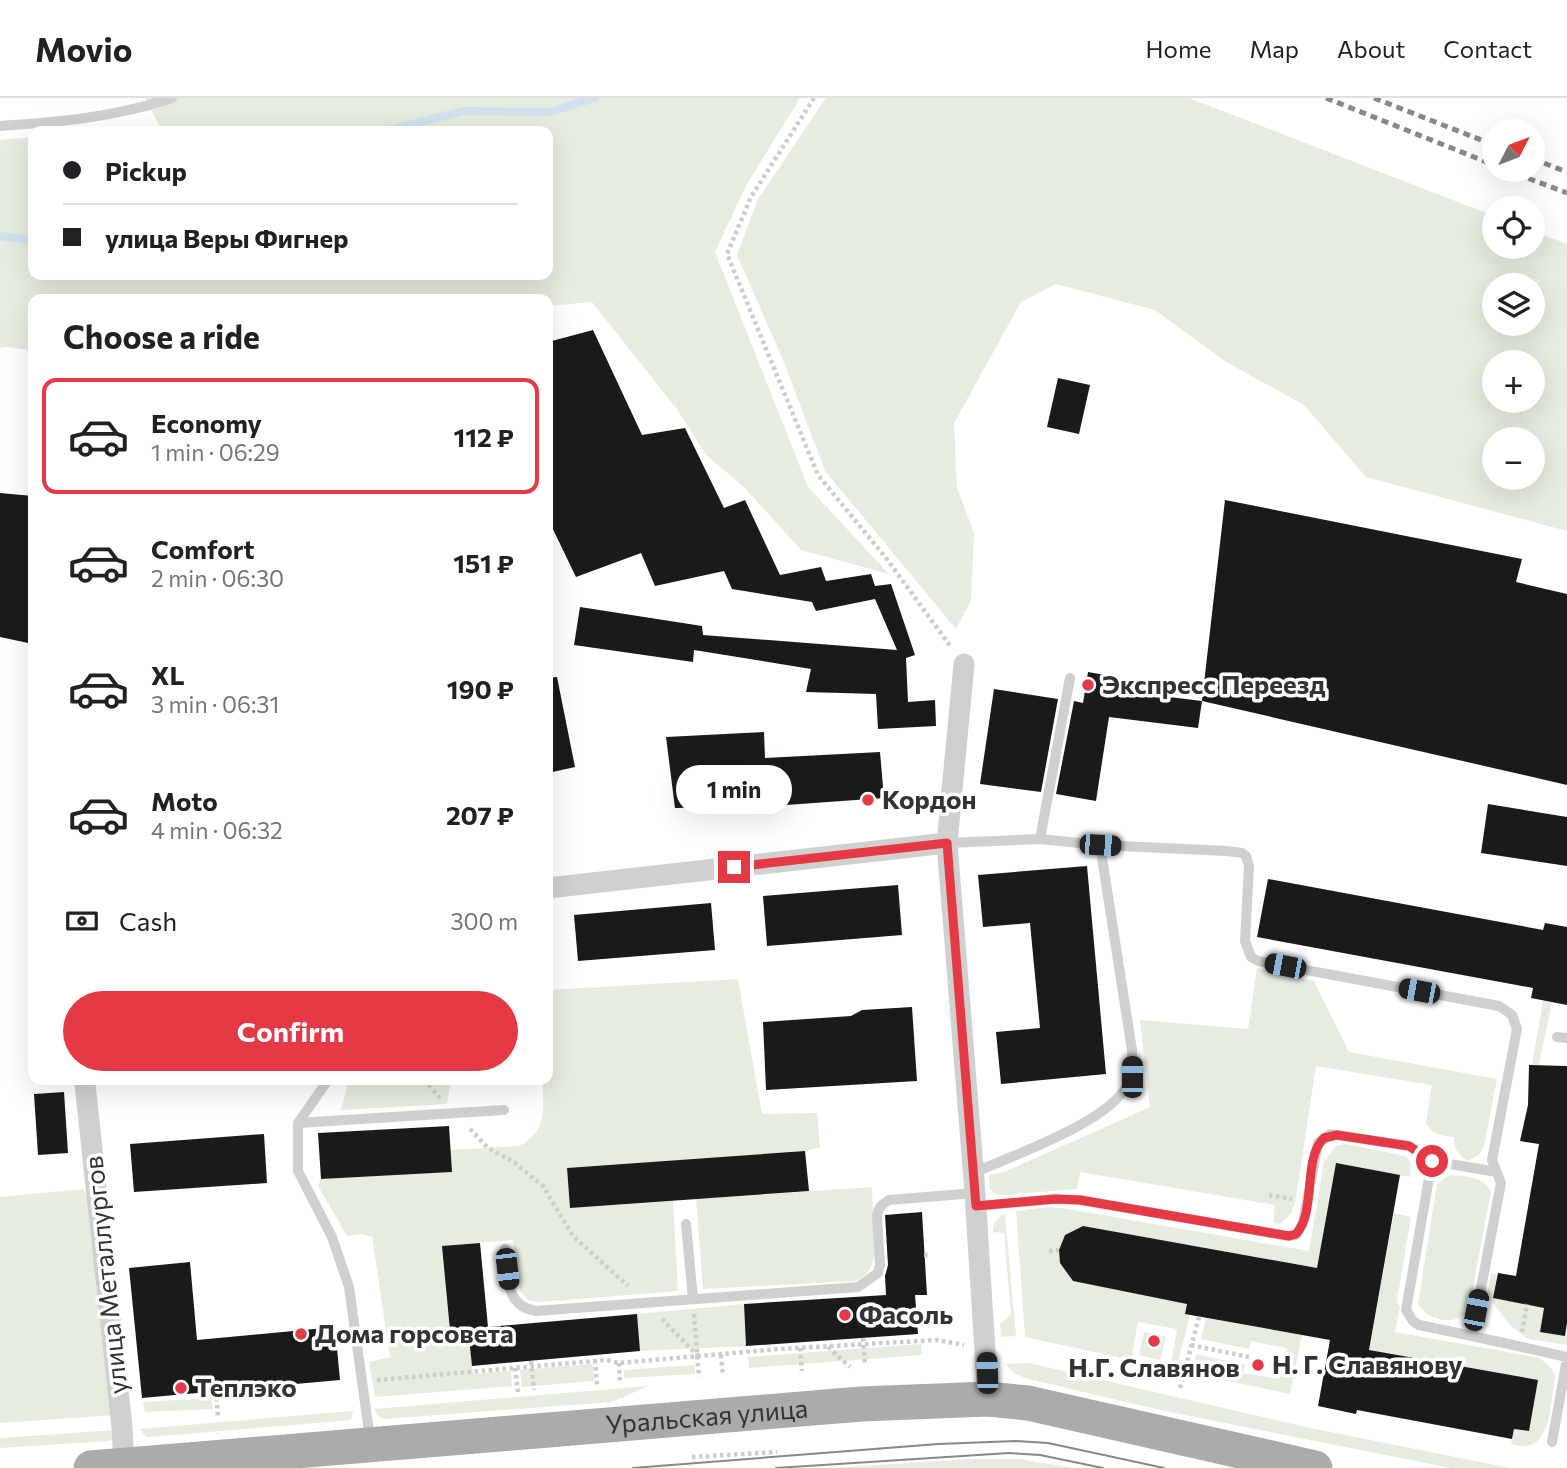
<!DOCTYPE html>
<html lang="en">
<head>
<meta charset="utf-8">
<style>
	body { margin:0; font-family:Commissioner,sans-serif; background:#f2f2f2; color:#202124; height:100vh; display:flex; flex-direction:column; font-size:26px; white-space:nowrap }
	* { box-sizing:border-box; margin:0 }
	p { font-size:23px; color:#757577 }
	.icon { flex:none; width:38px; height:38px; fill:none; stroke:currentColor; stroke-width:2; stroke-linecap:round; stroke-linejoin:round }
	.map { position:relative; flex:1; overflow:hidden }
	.panel { position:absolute; left:28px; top:196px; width:525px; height:791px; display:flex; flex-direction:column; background:#fff; border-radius:14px; box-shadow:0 7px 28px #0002 }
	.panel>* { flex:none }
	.guide { position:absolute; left:28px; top:28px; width:525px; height:154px; border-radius:14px; box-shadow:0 7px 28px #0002; display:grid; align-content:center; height:154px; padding:0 35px; background:#fff }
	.needle { width:46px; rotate:48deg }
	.controls { position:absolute; left:1482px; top:21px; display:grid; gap:14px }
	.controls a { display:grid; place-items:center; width:63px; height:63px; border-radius:50%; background:#fff; box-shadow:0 7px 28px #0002; font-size:35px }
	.end { position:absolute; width:32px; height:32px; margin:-16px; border:9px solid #e63946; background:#fff; box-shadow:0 0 0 4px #fff }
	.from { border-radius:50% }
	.bubble { position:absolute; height:49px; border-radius:24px; background:#fff; box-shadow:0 7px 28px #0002; font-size:23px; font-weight:700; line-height:49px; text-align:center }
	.car { position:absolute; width:21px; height:42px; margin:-21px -10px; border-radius:9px; box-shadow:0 0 5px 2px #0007; background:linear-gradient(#222 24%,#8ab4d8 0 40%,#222 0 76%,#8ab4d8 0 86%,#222 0) }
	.guide b { display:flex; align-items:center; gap:24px; height:66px; font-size:26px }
	.guide b+b { border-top:2px solid #e0e0e0 }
	.guide i { width:18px; height:18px; background:#202124 }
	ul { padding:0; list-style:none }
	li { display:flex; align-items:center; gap:21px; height:116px; margin:0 14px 10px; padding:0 21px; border:4px solid transparent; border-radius:14px }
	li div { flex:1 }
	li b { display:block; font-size:26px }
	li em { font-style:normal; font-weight:700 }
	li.on { border-color:#e63946 }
	li>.icon { width:63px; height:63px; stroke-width:1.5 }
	h2 { padding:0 35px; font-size:32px; line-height:84px }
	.pay { display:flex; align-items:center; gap:18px; height:77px; padding:0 35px; font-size:26px }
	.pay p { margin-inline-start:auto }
	.cta { display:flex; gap:14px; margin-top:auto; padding:14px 35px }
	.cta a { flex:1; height:80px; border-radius:42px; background:#e63946; color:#fff; font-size:28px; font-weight:700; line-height:80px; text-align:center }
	header { display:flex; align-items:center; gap:42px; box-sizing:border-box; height:98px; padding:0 35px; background:#fff; border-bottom:2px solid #e0e0e0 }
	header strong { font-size:33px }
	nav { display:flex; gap:38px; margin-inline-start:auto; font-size:24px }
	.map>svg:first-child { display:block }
</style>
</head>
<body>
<header>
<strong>Movio</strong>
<nav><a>Home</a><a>Map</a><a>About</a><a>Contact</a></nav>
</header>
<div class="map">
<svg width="1567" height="1370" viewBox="0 0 1567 1370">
	<rect width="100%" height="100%" fill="#fff"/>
	<path fill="#e6ecdf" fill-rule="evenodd" d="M 145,0 L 800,0 L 747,86 L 715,154 L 808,389 L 889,476 L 801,452 L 743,388 L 707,358 L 676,310 L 592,204 L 548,208 L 548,201 L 33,201 L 33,253 L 8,249 L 0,250 L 0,42 L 33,39 L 33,177 L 548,177 L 548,33 L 162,33 Z
		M 826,0 L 1189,0 L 1494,118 L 1494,149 L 1533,149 L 1533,133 L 1567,146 L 1567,433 L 1366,379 L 1304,307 L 1226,264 L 1155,212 L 1056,186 L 1021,204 L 954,325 L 957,390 L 974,435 L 971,502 L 956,531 L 825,373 L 783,262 L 737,157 L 758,101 ZM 1494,187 L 1533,187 L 1533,226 L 1494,226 ZM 1494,264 L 1533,264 L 1533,303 L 1494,303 ZM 1494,341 L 1533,341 L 1533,380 L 1494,380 Z
		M 1257,870 L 1314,883 L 1349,954 L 1497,981 L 1484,1048 L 1479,1057 L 1467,1063 L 1455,1051 L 1454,1039 C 1441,1037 1433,1037 1426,1025 L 1432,987 L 1316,968 L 1295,1105 L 1291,1116 L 1280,1126 L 1273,1125 L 1275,1107 L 1080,1074 L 1077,1091 L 1005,1097 L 996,1096 L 990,1091 L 989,1077 L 1004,1074 L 1150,1009 L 1140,922 L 1248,931 Z
		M 738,881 L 762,1016 L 817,1015 L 820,1049 L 805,1053 L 567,1071 L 570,1110 L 673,1103 L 678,1193 L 541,1204 L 528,1202 L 520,1193 L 513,1142 L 443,1148 L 450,1232 L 468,1231 L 473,1276 L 511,1273 L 512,1288 L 375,1299 L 369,1264 L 390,1259 L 372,1139 L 361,1136 L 347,1138 L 318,1088 L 321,1081 L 451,1074 L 450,1052 L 519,1048 C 548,1033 544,1010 542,982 L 548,982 L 548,892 Z
		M 1543,903 L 1552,904 L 1539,967 L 1532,967 Z
		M 349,982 L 451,982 L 447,1006 L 341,1012 Z
		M 1346,1046 L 1406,1058 L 1411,1066 L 1410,1079 L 1336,1066 L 1317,1170 L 1083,1128 L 1065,1137 L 1059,1152 L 1187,1206 L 1185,1216 L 1190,1217 L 1176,1272 L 1170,1271 L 1177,1231 L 1138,1224 L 1131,1262 L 1025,1239 L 1016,1113 L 1048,1109 L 1068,1111 L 1309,1153 L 1324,1064 L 1336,1048 Z
		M 1450,1077 C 1467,1079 1483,1077 1491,1094 L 1468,1214 C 1454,1228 1428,1223 1418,1206 L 1437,1086 Z
		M 872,1089 L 874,1160 C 871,1172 866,1178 855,1183 L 703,1191 L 696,1101 Z
		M 83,1091 L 93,1110 L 115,1317 L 0,1325 L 0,1099 Z
		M 1394,1115 L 1411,1119 L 1397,1203 L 1400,1209 L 1395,1234 L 1540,1260 L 1551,1270 L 1555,1278 C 1552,1297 1551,1344 1528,1348 C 1522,1349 1516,1347 1511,1346 L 1514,1331 L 1369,1252 Z
		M 1005,1116 L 1016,1238 L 1001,1239 L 1000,1226 L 1011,1217 L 1004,1135 L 993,1134 C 993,1124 997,1119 1005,1116 Z
		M 1491,1175 L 1497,1176 L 1493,1200 L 1544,1209 L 1540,1233 L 1567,1238 L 1567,1247 L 1528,1241 L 1511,1228 L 1492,1204 L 1488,1192 Z
		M 744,1206 L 746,1248 L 640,1253 L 637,1216 Z
		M 1206,1220 L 1302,1237 L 1290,1296 L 1192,1275 L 1196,1256 L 1245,1267 L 1243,1275 L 1279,1281 L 1286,1250 L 1251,1243 L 1249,1251 L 1201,1241 Z
		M 1144,1234 L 1166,1239 L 1160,1262 L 1139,1257 Z
		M 921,1246 L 922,1257 L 749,1270 L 748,1259 Z
		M 1029,1265 L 1310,1330 L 1510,1370 L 1451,1370 L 1165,1313 L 1028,1281 L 1012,1274 L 1006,1266 Z
		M 593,1266 L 594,1283 L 522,1289 L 520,1272 Z
		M 695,1267 L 695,1276 L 624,1280 L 624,1272 Z
		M 648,1288 L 612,1304 L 384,1321 L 378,1318 L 374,1311 Z
		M 211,1300 L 213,1311 L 145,1314 L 143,1304 Z
		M 353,1313 L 351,1322 L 149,1339 L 146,1339 L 140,1331 Z
		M 116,1332 L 113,1341 L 109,1343 L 0,1350 L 0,1340 Z
		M 969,1361 L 1020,1361 L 1074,1370 L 833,1370 Z"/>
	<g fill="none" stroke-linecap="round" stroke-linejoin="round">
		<path stroke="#cfe2ee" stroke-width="8" d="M 384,33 L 464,13 L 550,14 L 595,0
			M 0,138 L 33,143"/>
	</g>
	<path fill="#1a1a1a" d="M 593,232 L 642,337 L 685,330 L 724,410 L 745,402 L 780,477 L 821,469 L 826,483 L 871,476 L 875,488 L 891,486 L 915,557 L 906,560 L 908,604 L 935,602 L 936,628 L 878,631 L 876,596 L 806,594 L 811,571 L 694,552 L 693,564 L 574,547 L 580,509 L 702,528 L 703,537 L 897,552 L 875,501 L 816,513 L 812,504 L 732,491 L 724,473 L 655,488 L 641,455 L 576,479 L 548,421 L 548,244 Z
		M 1058,280 L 1090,287 L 1079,336 L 1047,329 Z
		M 0,395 L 33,398 L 33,546 L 0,539 Z
		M 1225,402 L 1522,461 L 1516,484 L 1567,496 L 1567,687 L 1202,603 Z
		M 1088,574 L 1116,579 L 1113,592 L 1202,603 L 1198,630 L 1109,619 L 1096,703 L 1056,696 L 1074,603 L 1083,605 Z
		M 557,579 L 575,669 L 548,675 L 548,580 Z
		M 994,591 L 1058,601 L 1041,694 L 980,686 Z
		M 764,634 L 765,660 L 880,654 L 884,700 L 772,708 L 675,710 L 666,639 Z
		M 1488,706 L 1567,719 L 1567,768 L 1481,755 Z
		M 1087,768 L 1106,976 L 1001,986 L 996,934 L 1040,930 L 1030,825 L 983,829 L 978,777 Z
		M 1268,781 L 1543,832 L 1545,825 L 1567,829 L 1567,907 L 1531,900 L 1533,890 L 1257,839 Z
		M 898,787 L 902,837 L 767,848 L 763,798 Z
		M 711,805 L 715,852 L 578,863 L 574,817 Z
		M 912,909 L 917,983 L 766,992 L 763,924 L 851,918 L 862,912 Z
		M 1529,967 L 1567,968 L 1567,1225 L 1565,1238 L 1540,1234 L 1544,1210 L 1493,1200 L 1498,1175 L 1516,1178 L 1539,1046 L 1520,1043 L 1528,1007 Z
		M 64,994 L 68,1055 L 38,1057 L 34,996 Z
		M 449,1028 L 452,1074 L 321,1081 L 318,1035 Z
		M 264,1036 L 267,1085 L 134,1094 L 130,1046 Z
		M 805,1053 L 809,1093 L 570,1110 L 567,1070 Z
		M 1336,1065 L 1400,1077 L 1369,1252 L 1538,1282 L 1529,1333 L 1514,1331 L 1512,1341 L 1357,1312 L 1356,1316 L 1318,1308 L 1330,1242 L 1185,1216 L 1187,1206 L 1073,1183 L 1060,1165 L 1059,1152 L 1065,1137 L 1083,1128 L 1317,1170 Z
		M 922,1114 L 927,1197 L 915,1197 L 918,1236 L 746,1248 L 744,1206 L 886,1197 L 885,1178 L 888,1167 L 885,1117 Z
		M 480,1145 L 488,1229 L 637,1216 L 640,1253 L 472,1268 L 468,1231 L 450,1232 L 442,1148 Z
		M 190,1164 L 197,1242 L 335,1229 L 340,1282 L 142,1300 L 129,1170 Z"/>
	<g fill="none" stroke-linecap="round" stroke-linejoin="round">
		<path stroke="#cdcdcd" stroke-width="4.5" stroke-dasharray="3.5 3.5" stroke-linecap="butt" d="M 814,0 L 751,99 L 727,156 L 818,377 L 886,460 L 951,549
			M 424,982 L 440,1000
			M 470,1031 L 488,1050 L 515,1065 L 543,1088 L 573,1138 L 628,1188
			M 1269,1097 L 1292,1101
			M 1049,1153 L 1059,1152
			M 924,1157 L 931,1157
			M 694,1216 L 699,1279
			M 662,1221 L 698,1258
			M 1522,1234 L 1527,1206
			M 863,1240 L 865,1267
			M 1191,1247 L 1249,1259
			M 828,1249 L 850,1269
			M 800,1250 L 802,1273
			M 721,1257 L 723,1277
			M 595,1262 L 597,1288
			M 531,1263 L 534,1292
			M 619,1265 L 620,1286
			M 515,1270 L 518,1294
			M 377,1282 L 606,1262 L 619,1265 L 779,1251 L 937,1242 L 964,1247
			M 1180,1290 L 1199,1219
			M 216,1293 L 218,1319
			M 692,1359 L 777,1354"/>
		<path stroke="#d0d0d0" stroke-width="10" d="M 0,28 C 59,24 116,19 172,0
			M 947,745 L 1040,741 L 1070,580
			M 1100,747 L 1227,753 L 1242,755 L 1246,758 L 1249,768 L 1245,843 L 1251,859 L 1258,863 L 1499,908 L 1512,917 L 1517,931 L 1492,1062 L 1501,1085 L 1472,1238 L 1567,1259
			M 1557,939 L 1567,940
			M 328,982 L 298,1025 L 298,1073 L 332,1139 L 349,1189 L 370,1341
			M 298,1025 L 504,1012
			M 1432,1063 L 1406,1212 L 1413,1223 L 1419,1227 L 1472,1238
			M 973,1075 C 1013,1057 1119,1022 1131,979 C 1134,972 1132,961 1132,952 L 1100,747 L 1040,741
			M 976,1108 L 1055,1101 L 1080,1102 L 1288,1138 L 1296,1137 L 1303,1125 L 1318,1045 L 1330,1036 L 1409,1048 L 1432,1063 L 1497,1074
			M 686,1126 L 693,1201
			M 505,1151 C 508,1177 504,1208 536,1213 L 858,1189 L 878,1175 L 880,1167 L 877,1117 C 879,1109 882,1106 889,1102 L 975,1095
			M 1552,1344 L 1567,1261"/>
		<path stroke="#d0d0d0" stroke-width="21" d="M 964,566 L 947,745 L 975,1095 L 988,1301
			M 548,790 L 947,745
			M 85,986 L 122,1329 L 124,1368"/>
		<path stroke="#ababab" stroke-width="35" id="s1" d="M 91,1370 L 861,1306 L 988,1301 L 1028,1305 L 1315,1370"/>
		<path stroke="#888" stroke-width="2" d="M 633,1370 L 938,1346 L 1016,1343 L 1048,1345 L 1164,1370
			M 776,1370 L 1009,1355 L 1040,1357 L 1103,1370"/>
		<path stroke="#888" stroke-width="5" stroke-dasharray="7 5" stroke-linecap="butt" d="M 1326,0 L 1494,67
			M 1374,0 L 1494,47
			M 1533,61 L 1567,74
			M 1506,72 L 1567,95"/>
	</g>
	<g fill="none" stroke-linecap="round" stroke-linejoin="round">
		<path stroke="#e63946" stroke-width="9" d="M 734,769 L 947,745 L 976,1108 L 1055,1101 L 1080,1102 L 1289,1138 L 1296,1136 C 1317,1113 1302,1061 1324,1040 L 1337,1037 L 1409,1048 L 1432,1063"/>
	</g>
	<g fill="#e63946" stroke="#fff" stroke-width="2.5">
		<circle cx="1088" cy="587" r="7"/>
		<circle cx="868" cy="702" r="7"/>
		<circle cx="845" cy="1217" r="7"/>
		<circle cx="301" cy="1236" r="7"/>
		<circle cx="1154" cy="1243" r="7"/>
		<circle cx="1258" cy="1267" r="7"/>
		<circle cx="181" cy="1290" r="7"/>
	</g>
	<g text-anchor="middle" stroke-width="7" stroke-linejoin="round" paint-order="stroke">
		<g font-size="26" font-weight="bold" fill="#333" stroke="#fff" text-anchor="start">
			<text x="1102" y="596">Экспресс Переезд</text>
			<text x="882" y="711">Кордон</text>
			<text x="859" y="1226">Фасоль</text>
			<text x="315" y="1245">Дома горсовета</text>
			<text x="1272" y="1276">Н. Г. Славянову</text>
			<text x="1154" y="1279" text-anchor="middle">Н.Г. Славянов</text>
			<text x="195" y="1299">Теплэко</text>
		</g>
		<g font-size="26" fill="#333" stroke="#fff">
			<text transform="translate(106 1177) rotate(-96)" y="9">улица Металлургов</text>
			<text dy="9" stroke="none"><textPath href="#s1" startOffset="618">Уральская улица</textPath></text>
		</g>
	</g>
</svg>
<div class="controls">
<a><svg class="needle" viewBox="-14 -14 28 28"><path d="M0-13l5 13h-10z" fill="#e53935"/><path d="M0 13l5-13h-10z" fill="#757577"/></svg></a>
<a><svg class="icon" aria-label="locate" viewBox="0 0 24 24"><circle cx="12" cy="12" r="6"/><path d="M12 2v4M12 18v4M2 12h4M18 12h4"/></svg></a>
<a><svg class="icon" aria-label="layers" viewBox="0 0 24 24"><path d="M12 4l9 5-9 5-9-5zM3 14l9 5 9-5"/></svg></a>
<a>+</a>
<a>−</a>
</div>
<i class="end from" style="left:1432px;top:1063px"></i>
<i class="end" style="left:734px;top:769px"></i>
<div class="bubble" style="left:676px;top:667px;width:116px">1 min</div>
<i class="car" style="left:1100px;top:747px;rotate:93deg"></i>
<i class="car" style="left:1285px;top:868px;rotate:281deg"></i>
<i class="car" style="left:1419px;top:893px;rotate:281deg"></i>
<i class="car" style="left:1132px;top:979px;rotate:0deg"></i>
<i class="car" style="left:507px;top:1171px;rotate:173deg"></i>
<i class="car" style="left:1476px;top:1212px;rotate:11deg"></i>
<i class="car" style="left:987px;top:1275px;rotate:358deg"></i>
<div class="guide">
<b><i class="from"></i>Pickup</b>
<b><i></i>улица Веры Фигнер</b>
</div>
<section class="panel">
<h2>Choose a ride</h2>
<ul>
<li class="on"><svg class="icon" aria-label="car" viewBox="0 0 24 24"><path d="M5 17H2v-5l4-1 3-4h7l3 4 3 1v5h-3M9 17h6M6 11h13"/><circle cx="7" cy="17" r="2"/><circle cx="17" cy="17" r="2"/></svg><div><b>Economy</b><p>1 min · 06:29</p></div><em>112 ₽</em></li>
<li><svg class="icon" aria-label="car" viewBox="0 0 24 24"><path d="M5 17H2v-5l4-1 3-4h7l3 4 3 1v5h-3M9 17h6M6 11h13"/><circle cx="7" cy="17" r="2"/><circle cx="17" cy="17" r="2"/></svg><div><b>Comfort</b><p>2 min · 06:30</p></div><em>151 ₽</em></li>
<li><svg class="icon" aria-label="car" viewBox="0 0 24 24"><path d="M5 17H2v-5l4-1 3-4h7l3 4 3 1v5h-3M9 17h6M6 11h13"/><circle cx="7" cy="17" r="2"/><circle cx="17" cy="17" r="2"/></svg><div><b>XL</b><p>3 min · 06:31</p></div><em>190 ₽</em></li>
<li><svg class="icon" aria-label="car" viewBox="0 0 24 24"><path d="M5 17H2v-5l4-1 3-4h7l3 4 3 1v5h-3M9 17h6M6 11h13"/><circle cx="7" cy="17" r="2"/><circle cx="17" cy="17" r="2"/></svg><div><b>Moto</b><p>4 min · 06:32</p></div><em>207 ₽</em></li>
</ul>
<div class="pay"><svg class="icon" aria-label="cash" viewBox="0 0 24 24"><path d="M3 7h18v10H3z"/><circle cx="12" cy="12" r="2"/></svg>Cash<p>300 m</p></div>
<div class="cta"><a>Confirm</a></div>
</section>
</div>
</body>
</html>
